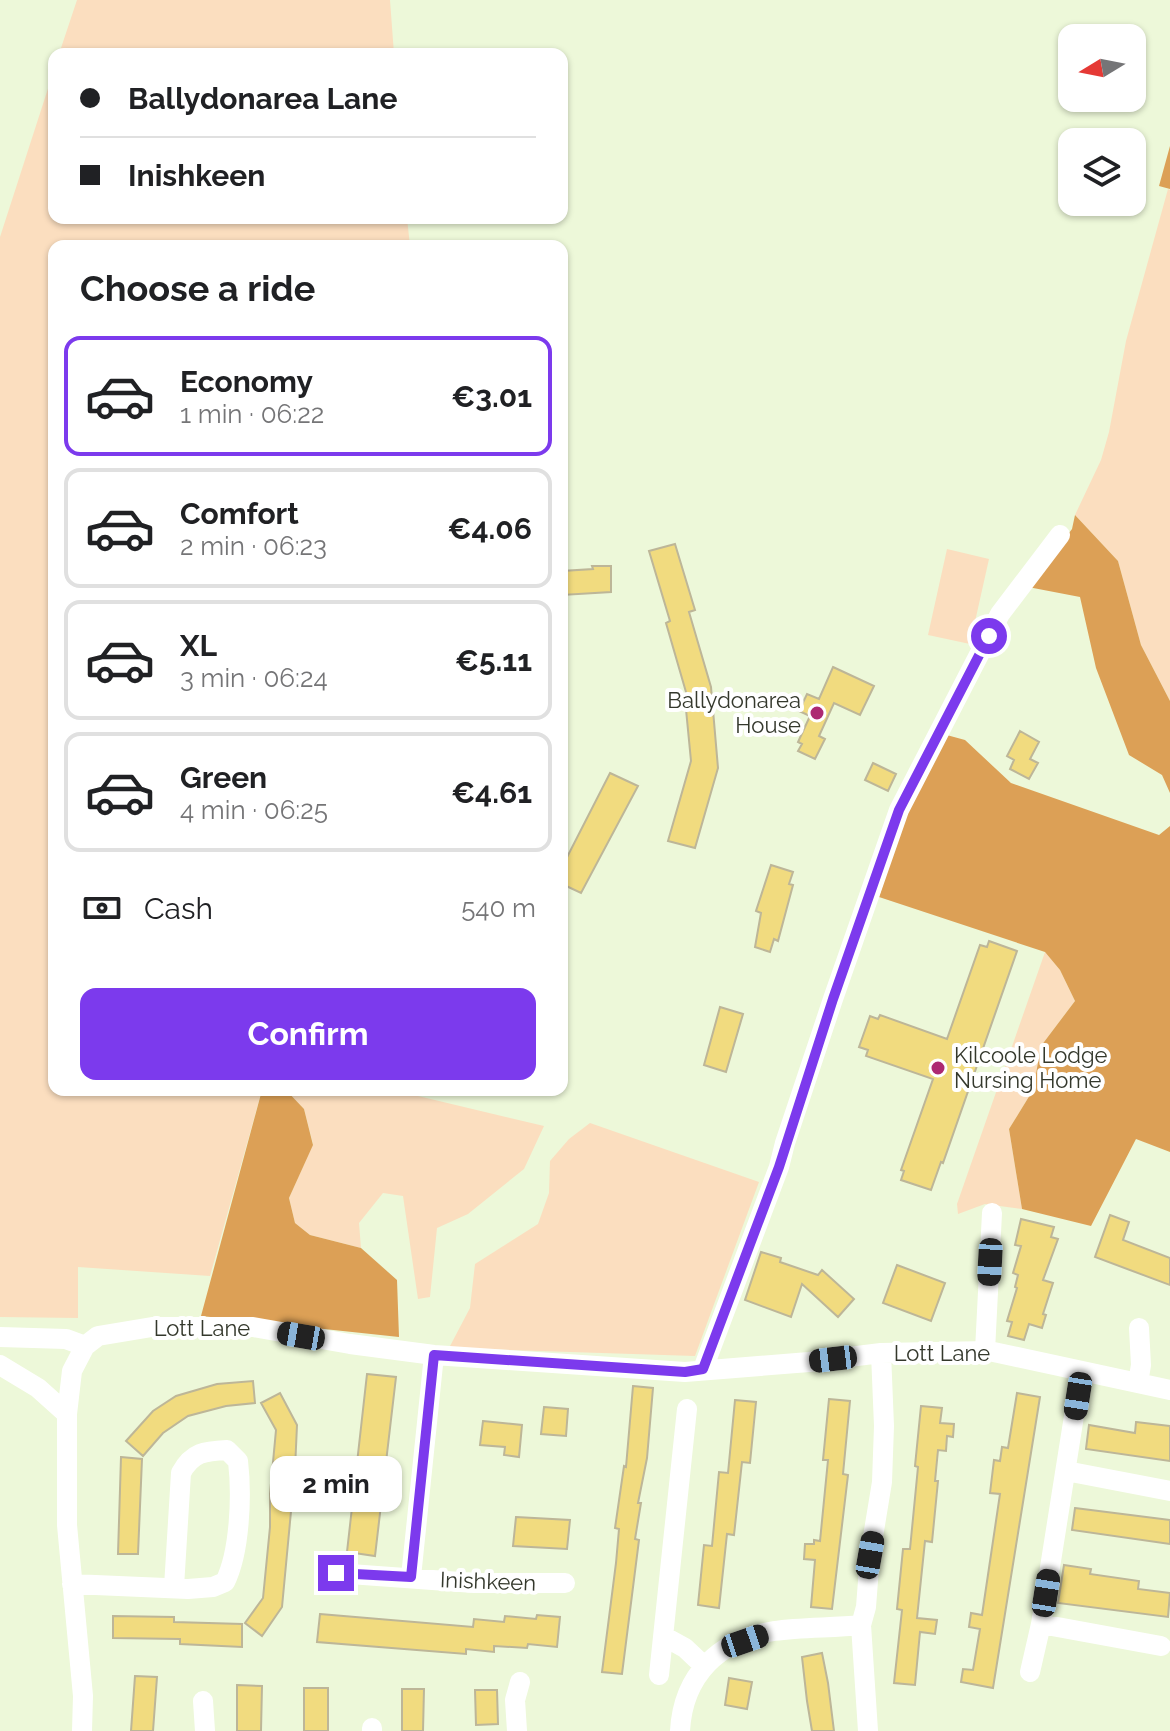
<!DOCTYPE html>
<html lang="en">
<head>
<meta charset="utf-8">
<style>
	body { margin:0; font-family:Raleway,sans-serif; background:#f2f2f2; color:#202124; height:100vh; display:flex; flex-direction:column; font-size:30px; white-space:nowrap }
	* { box-sizing:border-box; margin:0 }
	p { font-size:26px; color:#757577 }
	.icon { flex:none; width:44px; height:44px; fill:none; stroke:currentColor; stroke-width:2; stroke-linecap:round; stroke-linejoin:round }
	.map { position:relative; flex:1; overflow:hidden }
	.sheet { position:absolute; left:48px; top:240px; width:520px; height:856px; display:flex; flex-direction:column; background:#fff; border-radius:16px; box-shadow:0 2px 6px #0004 }
	.sheet>* { flex:none }
	.guide { position:absolute; left:48px; top:48px; width:520px; height:176px; border-radius:16px; box-shadow:0 2px 6px #0004; display:grid; align-content:center; height:176px; padding:0 32px; background:#fff }
	.needle { width:52px; rotate:260deg }
	.controls { position:absolute; left:1058px; top:24px; display:grid; gap:16px }
	.controls a { display:grid; place-items:center; width:88px; height:88px; border-radius:16px; background:#fff; box-shadow:0 2px 6px #0004; font-size:40px }
	.end { position:absolute; width:36px; height:36px; margin:-18px; border:10px solid #7c3aed; background:#fff; box-shadow:0 0 0 4px #fff }
	.from { border-radius:50% }
	.bubble { position:absolute; height:56px; border-radius:16px; background:#fff; box-shadow:0 2px 6px #0004; font-size:26px; font-weight:700; line-height:56px; text-align:center }
	.car { position:absolute; width:24px; height:48px; margin:-24px -12px; border-radius:10px; box-shadow:0 0 6px 2px #0007; background:linear-gradient(#222 24%,#8ab4d8 0 40%,#222 0 76%,#8ab4d8 0 86%,#222 0) }
	.guide b { display:flex; align-items:center; gap:28px; height:76px; font-size:30px }
	.guide b+b { border-top:2px solid #e0e0e0 }
	.guide i { width:20px; height:20px; background:#202124 }
	ul { padding:0; list-style:none }
	li { display:flex; align-items:center; gap:24px; height:120px; margin:0 16px 12px; padding:0 16px; border:4px solid #e0e0e0; border-radius:16px }
	li div { flex:1 }
	li b { display:block; font-size:30px }
	li em { font-style:normal; font-weight:700 }
	li.on { border-color:#7c3aed }
	li>.icon { width:72px; height:72px; stroke-width:1.5 }
	h2 { padding:0 32px; font-size:36px; line-height:96px }
	.pay { display:flex; align-items:center; gap:20px; height:88px; padding:0 32px; font-size:30px }
	.pay p { margin-inline-start:auto }
	.action { display:flex; gap:16px; margin-top:auto; padding:16px 32px }
	.action a { flex:1; height:92px; border-radius:16px; background:#7c3aed; color:#fff; font-size:32px; font-weight:700; line-height:92px; text-align:center }
	.map>svg:first-child { display:block }
</style>
</head>
<body>
<div class="map">
<svg width="1170" height="1731" viewBox="0 0 1170 1731">
	<rect width="100%" height="100%" fill="#edf8d9"/>
	<path fill="#fbdebf" d="M 77,0 L 390,0 L 394,54 L 59,54 Z
		M 54,70 L 54,218 L 407,218 L 410,246 L 54,246 L 54,1090 L 262,1090 L 210,1276 L 78,1267 L 78,1318 L 0,1317 L 0,237 Z
		M 1168,189 L 1170,190 L 1170,701 L 1141,645 L 1118,561 L 1075,515 L 1101,460 L 1109,432 L 1126,341 Z
		M 947,549 L 989,559 L 970,644 L 928,635 Z
		M 1045,952 L 1060,970 L 1075,1001 L 1041,1046 L 1033,1090 L 1009,1129 L 1022,1209 L 985,1204 L 958,1214 L 957,1204 Z
		M 286,1090 L 393,1090 L 544,1126 L 524,1169 L 468,1214 L 437,1228 L 430,1297 L 418,1299 L 403,1196 L 383,1193 L 359,1223 L 361,1248 L 310,1235 L 295,1223 L 289,1198 L 313,1144 L 304,1109 Z
		M 590,1123 L 759,1182 L 695,1356 L 449,1348 L 470,1308 L 475,1264 L 538,1224 L 549,1193 L 550,1161 L 569,1139 Z"/>
	<path fill="#dca056" d="M 1170,146 L 1170,189 L 1159,186 Z
		M 1075,515 L 1118,561 L 1141,645 L 1170,701 L 1170,793 L 1162,775 L 1129,755 L 1096,668 L 1080,597 L 1028,587 L 1072,529 Z
		M 943,734 L 965,740 L 1011,783 L 1159,835 L 1170,826 L 1170,1152 L 1136,1139 L 1091,1226 L 1022,1209 L 1009,1129 L 1033,1090 L 1041,1046 L 1075,1001 L 1060,970 L 1045,952 L 879,897 L 904,816 Z
		M 262,1090 L 286,1090 L 304,1109 L 313,1145 L 289,1198 L 295,1223 L 310,1235 L 361,1248 L 397,1280 L 399,1337 L 201,1316 Z"/>
	<path fill="#f1db7f" stroke="#bdb698" stroke-width="2" d="M 675,544 L 695,610 L 689,612 L 711,687 L 718,768 L 695,848 L 668,841 L 691,761 L 685,699 L 688,699 L 666,623 L 670,621 L 649,551 Z
		M 592,566 L 611,566 L 611,592 L 562,595 L 562,571 L 593,569 Z
		M 833,667 L 874,686 L 860,715 L 834,703 L 819,736 L 825,739 L 815,759 L 798,751 L 802,744 L 798,742 L 810,716 L 799,711 L 807,694 L 819,699 Z
		M 1020,731 L 1039,742 L 1030,759 L 1038,763 L 1029,779 L 1010,769 L 1014,760 L 1007,756 Z
		M 873,763 L 896,774 L 888,791 L 865,780 Z
		M 610,773 L 638,786 L 581,893 L 562,884 L 562,867 Z
		M 771,865 L 793,872 L 789,884 L 793,885 L 778,941 L 774,939 L 770,952 L 755,947 L 761,913 L 756,911 Z
		M 989,941 L 1017,951 L 943,1163 L 941,1162 L 931,1190 L 901,1180 L 904,1171 L 901,1170 L 933,1079 L 866,1056 L 868,1050 L 859,1047 L 870,1016 L 878,1019 L 880,1015 L 947,1039 L 980,945 L 987,947 Z
		M 720,1007 L 743,1014 L 726,1072 L 704,1065 Z
		M 1110,1215 L 1129,1222 L 1123,1240 L 1170,1258 L 1170,1285 L 1095,1257 Z
		M 1021,1219 L 1054,1227 L 1051,1237 L 1058,1239 L 1043,1280 L 1053,1283 L 1043,1314 L 1046,1315 L 1042,1328 L 1029,1324 L 1024,1340 L 1008,1336 L 1012,1322 L 1007,1321 L 1017,1288 L 1015,1287 L 1018,1275 L 1013,1273 L 1021,1246 L 1015,1245 Z
		M 761,1252 L 781,1258 L 780,1262 L 818,1275 L 822,1270 L 854,1299 L 838,1317 L 802,1284 L 791,1317 L 745,1300 Z
		M 897,1265 L 945,1283 L 931,1321 L 883,1303 Z
		M 367,1374 L 396,1377 L 375,1556 L 347,1552 Z
		M 253,1381 L 255,1403 L 226,1406 L 188,1416 L 163,1433 L 143,1456 L 126,1441 L 153,1411 L 176,1396 L 217,1384 Z
		M 633,1386 L 653,1388 L 647,1458 L 638,1503 L 641,1503 L 635,1539 L 639,1540 L 622,1674 L 602,1672 L 616,1563 L 619,1529 L 615,1528 L 624,1466 L 626,1467 Z
		M 280,1393 L 297,1425 L 295,1469 L 282,1607 L 262,1636 L 245,1623 L 263,1598 L 270,1527 L 270,1494 L 276,1430 L 261,1403 Z
		M 1017,1393 L 1040,1397 L 993,1688 L 961,1682 L 963,1669 L 973,1670 L 980,1629 L 969,1627 L 971,1613 L 982,1615 L 989,1568 L 1000,1494 L 990,1493 L 994,1460 L 1000,1461 L 1002,1447 L 1008,1448 Z
		M 829,1399 L 850,1401 L 843,1474 L 848,1475 L 832,1609 L 811,1607 L 815,1560 L 804,1559 L 805,1544 L 814,1544 L 814,1540 L 820,1541 L 828,1460 L 823,1460 Z
		M 735,1400 L 756,1402 L 750,1463 L 742,1462 L 734,1535 L 727,1534 L 719,1608 L 698,1605 L 704,1545 L 712,1546 L 719,1472 L 728,1473 Z
		M 921,1406 L 942,1408 L 940,1423 L 954,1424 L 953,1437 L 947,1436 L 946,1451 L 938,1450 L 935,1481 L 938,1481 L 932,1542 L 925,1541 L 917,1618 L 937,1620 L 935,1634 L 920,1632 L 915,1685 L 894,1683 L 902,1610 L 897,1609 L 903,1549 L 910,1549 L 918,1467 L 915,1466 Z
		M 544,1407 L 568,1409 L 566,1436 L 541,1434 Z
		M 483,1421 L 522,1425 L 519,1457 L 504,1455 L 505,1447 L 480,1445 Z
		M 1136,1422 L 1170,1426 L 1170,1461 L 1086,1449 L 1089,1425 L 1135,1433 Z
		M 121,1457 L 142,1459 L 138,1554 L 118,1554 Z
		M 1075,1508 L 1170,1520 L 1170,1544 L 1072,1530 Z
		M 516,1517 L 570,1520 L 567,1549 L 513,1546 Z
		M 1064,1565 L 1091,1569 L 1090,1574 L 1139,1581 L 1138,1589 L 1170,1593 L 1168,1617 L 1058,1603 Z
		M 320,1614 L 473,1627 L 474,1619 L 504,1622 L 505,1616 L 536,1619 L 537,1615 L 560,1617 L 557,1647 L 528,1644 L 527,1648 L 494,1646 L 494,1652 L 466,1649 L 466,1654 L 317,1642 Z
		M 113,1616 L 174,1617 L 174,1622 L 242,1624 L 242,1647 L 180,1644 L 180,1639 L 113,1638 Z
		M 822,1653 L 828,1683 L 834,1731 L 812,1731 L 807,1701 L 802,1657 Z
		M 135,1676 L 157,1677 L 153,1731 L 131,1731 Z
		M 729,1678 L 752,1682 L 747,1709 L 725,1705 Z
		M 237,1685 L 262,1686 L 261,1731 L 237,1731 Z
		M 304,1688 L 328,1688 L 328,1731 L 304,1731 Z
		M 402,1689 L 424,1689 L 423,1731 L 402,1731 Z
		M 475,1690 L 497,1690 L 498,1724 L 476,1725 Z"/>
	<g fill="none" stroke-linecap="round" stroke-linejoin="round">
		<path stroke="#fff" stroke-width="20" d="M 0,1337 L 66,1339 L 85,1346
			M 985,1351 L 992,1213
			M 0,1365 L 38,1388 L 67,1414
			M 703,1369 L 779,1167 L 785,1143 L 833,999 L 899,810 L 1000,614 L 1060,535
			M 1138,1383 L 1141,1365 L 1139,1328
			M 1066,1471 L 1170,1491
			M 336,1573 L 474,1583 L 565,1583
			M 411,1577 L 434,1355
			M 72,1584 L 188,1589 L 213,1587 L 225,1582 C 240,1552 242,1495 238,1461 L 227,1450 C 205,1451 192,1452 181,1473 L 174,1587
			M 1041,1624 L 1161,1646
			M 665,1637 L 685,1648 L 703,1665
			M 1030,1672 L 1041,1624 L 1081,1372
			M 659,1675 L 687,1409
			M 203,1701 L 205,1731
			M 372,1728 L 372,1731
			M 82,1731 L 83,1696 L 67,1525 L 67,1414 L 72,1371 L 85,1346 L 98,1336 L 152,1327 L 253,1327 L 350,1344 L 434,1355 L 685,1372 L 809,1362 L 881,1353 L 989,1351 L 1170,1390
			M 517,1731 L 515,1700 L 520,1682
			M 680,1731 C 683,1675 719,1640 774,1631 C 802,1627 832,1628 861,1625
			M 868,1731 L 861,1625 L 866,1607 L 870,1555 L 882,1482 L 884,1426 L 881,1353"/>
	</g>
	<g fill="none" stroke-linecap="round" stroke-linejoin="round">
		<path stroke="#7c3aed" stroke-width="10" d="M 336,1573 L 411,1577 L 434,1355 L 685,1372 L 703,1369 L 779,1167 L 833,999 L 899,810 L 989,636"/>
	</g>
	<g fill="#ad2972" stroke="#fff" stroke-width="3">
		<circle cx="817" cy="713" r="8"/>
		<circle cx="938" cy="1068" r="8"/>
	</g>
	<g text-anchor="middle" stroke-width="8" stroke-linejoin="round" paint-order="stroke">
		<g font-size="22" fill="#34382c" stroke="#fff" text-anchor="end">
			<text x="801" y="708">Ballydonarea<tspan x="801" dy="25">House</tspan></text>
			<text x="954" y="1063" text-anchor="start">Kilcoole Lodge<tspan x="954" dy="25">Nursing Home</tspan></text>
		</g>
		<g font-size="22" fill="#34382c" stroke="#fff">
			<text x="202" y="1336">Lott Lane</text>
			<text x="942" y="1361">Lott Lane</text>
			<text transform="translate(488 1581) rotate(2)" y="8">Inishkeen</text>
		</g>
	</g>
</svg>
<div class="controls">
<a><svg class="needle" viewBox="-14 -14 28 28"><path d="M0-13l5 13h-10z" fill="#e53935"/><path d="M0 13l5-13h-10z" fill="#757577"/></svg></a>
<a><svg class="icon" aria-label="layers" viewBox="0 0 24 24"><path d="M12 4l9 5-9 5-9-5zM3 14l9 5 9-5"/></svg></a>
</div>
<i class="end from" style="left:989px;top:636px"></i>
<i class="end" style="left:336px;top:1573px"></i>
<div class="bubble" style="left:270px;top:1456px;width:132px">2 min</div>
<i class="car" style="left:990px;top:1262px;rotate:183deg"></i>
<i class="car" style="left:301px;top:1336px;rotate:280deg"></i>
<i class="car" style="left:833px;top:1359px;rotate:263deg"></i>
<i class="car" style="left:1078px;top:1396px;rotate:189deg"></i>
<i class="car" style="left:870px;top:1555px;rotate:10deg"></i>
<i class="car" style="left:1046px;top:1593px;rotate:9deg"></i>
<i class="car" style="left:745px;top:1641px;rotate:71deg"></i>
<div class="guide">
<b><i class="from"></i>Ballydonarea Lane</b>
<b><i></i>Inishkeen</b>
</div>
<section class="sheet">
<h2>Choose a ride</h2>
<ul>
<li class="on"><svg class="icon" aria-label="car" viewBox="0 0 24 24"><path d="M5 17H2v-5l4-1 3-4h7l3 4 3 1v5h-3M9 17h6M6 11h13"/><circle cx="7" cy="17" r="2"/><circle cx="17" cy="17" r="2"/></svg><div><b>Economy</b><p>1 min · 06:22</p></div><em>€3.01</em></li>
<li><svg class="icon" aria-label="car" viewBox="0 0 24 24"><path d="M5 17H2v-5l4-1 3-4h7l3 4 3 1v5h-3M9 17h6M6 11h13"/><circle cx="7" cy="17" r="2"/><circle cx="17" cy="17" r="2"/></svg><div><b>Comfort</b><p>2 min · 06:23</p></div><em>€4.06</em></li>
<li><svg class="icon" aria-label="car" viewBox="0 0 24 24"><path d="M5 17H2v-5l4-1 3-4h7l3 4 3 1v5h-3M9 17h6M6 11h13"/><circle cx="7" cy="17" r="2"/><circle cx="17" cy="17" r="2"/></svg><div><b>XL</b><p>3 min · 06:24</p></div><em>€5.11</em></li>
<li><svg class="icon" aria-label="car" viewBox="0 0 24 24"><path d="M5 17H2v-5l4-1 3-4h7l3 4 3 1v5h-3M9 17h6M6 11h13"/><circle cx="7" cy="17" r="2"/><circle cx="17" cy="17" r="2"/></svg><div><b>Green</b><p>4 min · 06:25</p></div><em>€4.61</em></li>
</ul>
<div class="pay"><svg class="icon" aria-label="cash" viewBox="0 0 24 24"><path d="M3 7h18v10H3z"/><circle cx="12" cy="12" r="2"/></svg>Cash<p>540 m</p></div>
<div class="action"><a>Confirm</a></div>
</section>
</div>
</body>
</html>
